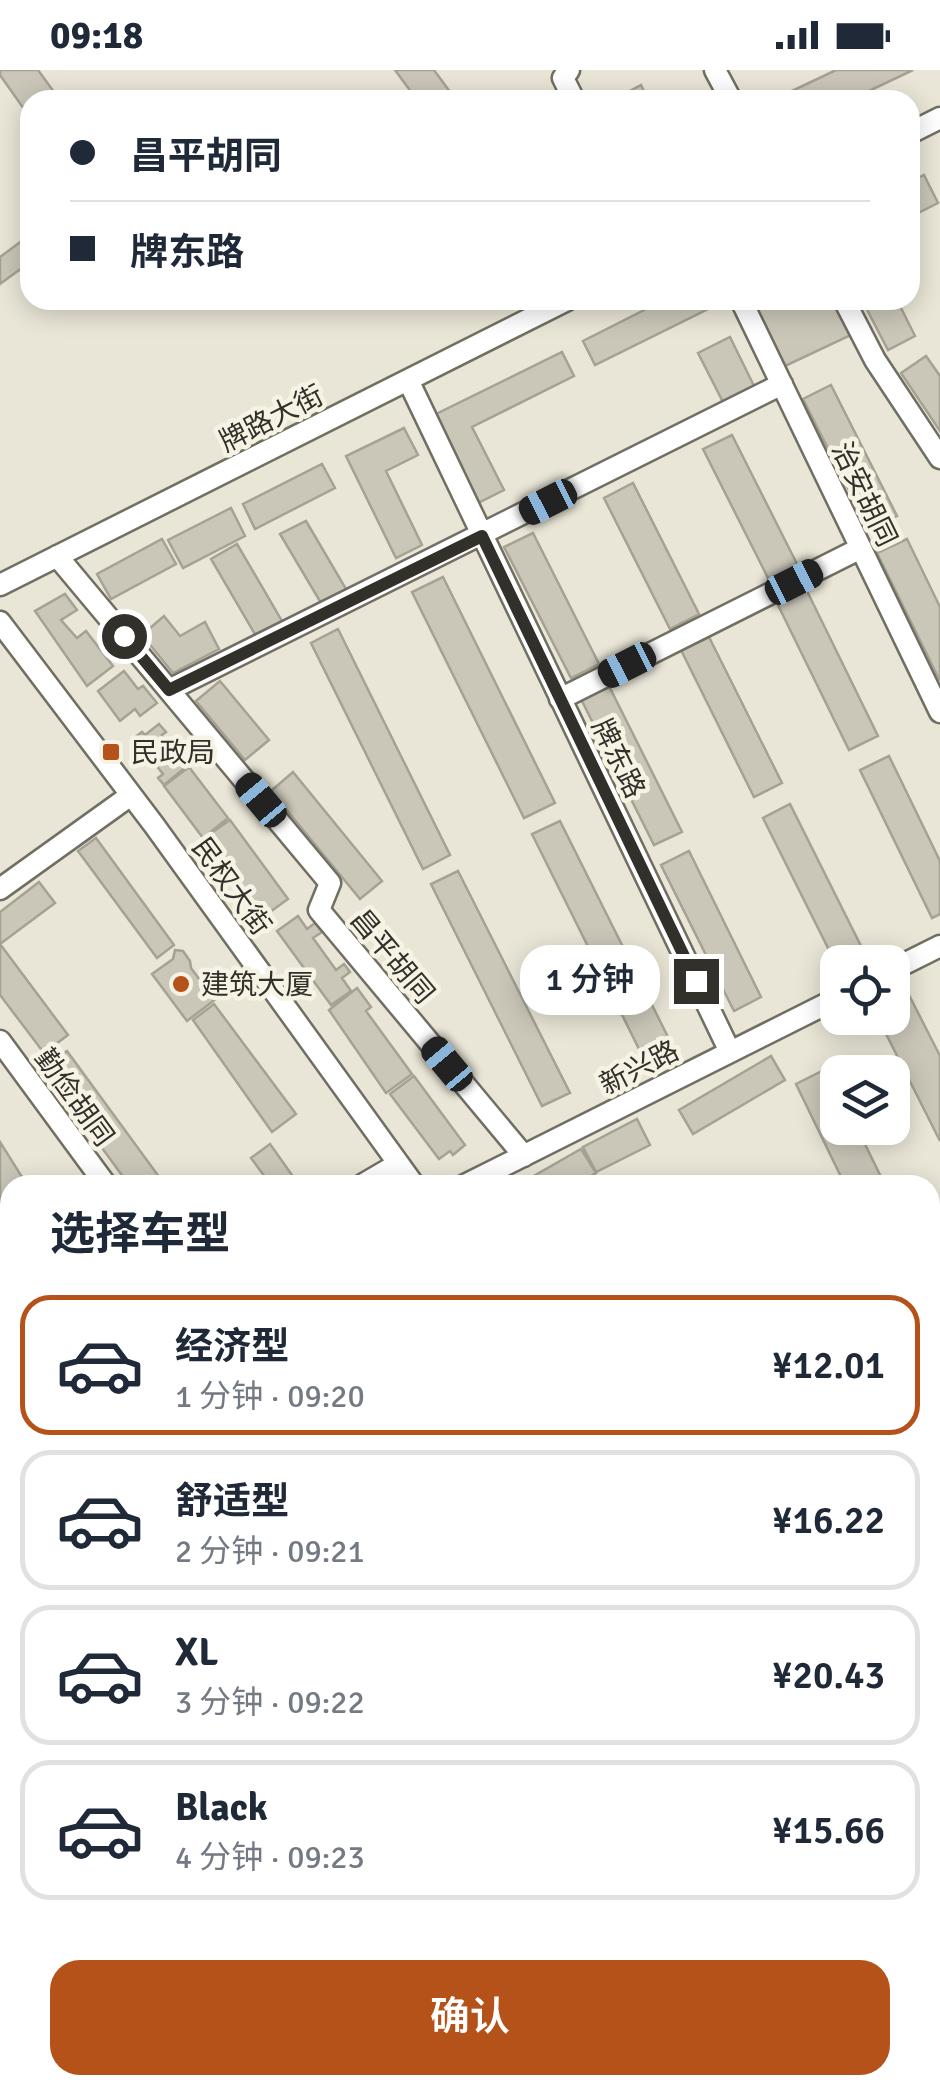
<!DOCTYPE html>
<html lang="zh">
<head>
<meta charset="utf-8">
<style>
	body { margin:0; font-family:Signika,"Noto Sans SC",sans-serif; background:#f6f6f7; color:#1f2937; height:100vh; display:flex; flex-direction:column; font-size:38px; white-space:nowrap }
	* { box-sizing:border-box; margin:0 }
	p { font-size:32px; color:#747a83 }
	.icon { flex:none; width:55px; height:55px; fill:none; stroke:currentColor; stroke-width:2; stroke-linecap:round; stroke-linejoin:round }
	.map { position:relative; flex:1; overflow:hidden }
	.sheet { position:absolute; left:0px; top:1105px; width:940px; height:920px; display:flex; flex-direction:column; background:#fff; border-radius:30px 30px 0 0; box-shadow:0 5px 25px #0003 }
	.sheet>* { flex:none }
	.guide { position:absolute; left:20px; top:20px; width:900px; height:220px; border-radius:30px; box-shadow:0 5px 25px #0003; display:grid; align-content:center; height:220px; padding:0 50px; background:#fff }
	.tools { position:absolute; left:820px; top:875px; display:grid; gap:20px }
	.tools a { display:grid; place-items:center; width:90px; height:90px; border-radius:20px; background:#fff; box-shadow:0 5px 25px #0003; font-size:50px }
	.end { position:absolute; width:45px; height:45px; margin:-22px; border:12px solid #32302b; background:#fff; box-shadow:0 0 0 5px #fff }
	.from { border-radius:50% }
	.bubble { position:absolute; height:70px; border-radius:30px; background:#fff; box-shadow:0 5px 25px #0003; font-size:32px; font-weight:600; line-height:70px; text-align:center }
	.car { position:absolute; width:30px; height:60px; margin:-30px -15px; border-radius:12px; box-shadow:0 0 8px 2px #0007; background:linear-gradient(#222 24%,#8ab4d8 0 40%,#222 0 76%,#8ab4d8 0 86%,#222 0) }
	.guide b { display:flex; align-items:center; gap:35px; height:95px; font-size:38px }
	.guide b+b { border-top:2px solid #e0e1e3 }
	.guide i { width:25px; height:25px; background:#1f2937 }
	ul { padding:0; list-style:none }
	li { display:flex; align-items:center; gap:30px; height:140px; margin:0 20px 15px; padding:0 30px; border:5px solid #e0e1e3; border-radius:30px }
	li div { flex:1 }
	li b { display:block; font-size:38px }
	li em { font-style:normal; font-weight:600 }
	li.active { border-color:#b5521a }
	li>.icon { width:90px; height:90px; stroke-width:1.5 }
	h2 { padding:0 50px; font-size:45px; line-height:120px }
	.button { display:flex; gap:20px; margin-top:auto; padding:20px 50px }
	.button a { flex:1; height:115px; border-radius:30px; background:#b5521a; color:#fff; font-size:40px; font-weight:600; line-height:115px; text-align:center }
	.status { display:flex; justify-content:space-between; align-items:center; height:70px; padding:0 50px; background:#fff; direction:ltr }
	.status svg { height:28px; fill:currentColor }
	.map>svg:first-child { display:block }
</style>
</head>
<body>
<div class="status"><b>09:18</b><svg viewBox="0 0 49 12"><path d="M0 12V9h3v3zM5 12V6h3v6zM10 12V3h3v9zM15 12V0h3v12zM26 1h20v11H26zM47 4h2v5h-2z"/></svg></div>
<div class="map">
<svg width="940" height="2025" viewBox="0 0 940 2025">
	<rect width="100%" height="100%" fill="#e9e6d7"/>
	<path fill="#bfdbbf" d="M 930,1476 L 940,1476 L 940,2025 L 749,2025 L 743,2015 L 930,2015 Z"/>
	<path fill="#cac7b9" stroke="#a5a294" stroke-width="2.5" d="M 0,0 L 38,0 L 54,22 L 44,30 L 30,30 L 30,40 L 26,42 L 0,5 Z
		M 395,0 L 434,0 L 456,30 L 417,30 Z
		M 836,0 L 913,0 L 850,30 L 773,30 Z
		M 641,15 L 648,30 L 618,30 L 617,28 Z
		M 924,105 L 938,133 L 910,147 L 910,112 Z
		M 23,170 L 30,180 L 30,192 L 0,214 L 0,187 Z
		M 664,230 L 712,230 L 714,236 L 595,295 L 583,271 Z
		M 753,230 L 834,230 L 851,265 L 785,296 Z
		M 862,230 L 897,230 L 915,266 L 888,280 Z
		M 730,267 L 754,316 L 723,332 L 698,283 Z
		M 562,282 L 574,306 L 472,357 L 504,420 L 476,434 L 432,346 Z
		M 926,286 L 940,306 L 940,361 L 901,303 Z
		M 831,315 L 897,446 L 869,460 L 803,329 Z
		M 404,358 L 418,385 L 386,401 L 422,475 L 396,488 L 346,386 Z
		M 732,365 L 798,496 L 769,510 L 703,379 Z
		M 322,394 L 335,418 L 255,459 L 243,434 Z
		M 633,413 L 699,544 L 670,559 L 604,428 Z
		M 231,438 L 245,466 L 183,498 L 168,470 Z
		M 306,451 L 346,519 L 321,533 L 280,464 Z
		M 533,463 L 599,594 L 571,608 L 504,477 Z
		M 162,469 L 176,494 L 111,529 L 97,504 Z
		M 907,469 L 940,537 L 940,611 L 877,483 Z
		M 237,474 L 282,551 L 256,566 L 211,489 Z
		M 443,507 L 555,733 L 524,748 L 412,522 Z
		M 806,519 L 878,666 L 849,680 L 777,533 Z
		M 65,524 L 77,540 L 61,550 L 77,568 L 86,561 L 113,596 L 87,616 L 35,541 Z
		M 164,546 L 180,566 L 205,552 L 219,579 L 173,603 L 142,565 Z
		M 338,559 L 450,785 L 423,799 L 311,573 Z
		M 709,567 L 782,713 L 754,727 L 681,580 Z
		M 124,601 L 138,619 L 143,616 L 157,633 L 140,646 L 135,639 L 120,651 L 98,621 Z
		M 220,611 L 269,670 L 245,690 L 196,631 Z
		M 609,616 L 682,762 L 654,775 L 581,629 Z
		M 159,654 L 166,662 L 162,665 L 187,696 L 164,715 L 158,708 L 163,704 L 134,668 L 142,662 L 145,665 Z
		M 889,686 L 940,791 L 940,844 L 932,848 L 860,700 Z
		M 189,697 L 228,748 L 203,768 L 164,716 Z
		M 293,702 L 382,811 L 360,829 L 271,721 Z
		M 790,734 L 863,880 L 836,894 L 763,748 Z
		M 230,750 L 288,829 L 263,847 L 204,768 Z
		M 560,751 L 672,975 L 644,989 L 532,764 Z
		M 96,768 L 174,875 L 157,888 L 78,781 Z
		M 689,781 L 761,927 L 734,941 L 661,795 Z
		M 458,801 L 570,1023 L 542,1036 L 431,814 Z
		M 39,812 L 55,833 L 0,874 L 68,965 L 44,983 L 0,925 L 0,842 Z
		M 298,846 L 307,859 L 315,853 L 322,862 L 313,868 L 336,900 L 344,894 L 350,902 L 342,908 L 351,921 L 331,935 L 277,861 Z
		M 175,880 L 183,881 L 190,891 L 191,898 L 211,925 L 217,928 L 187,951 L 152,904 L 173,889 Z
		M 357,918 L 371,937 L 366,941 L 412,1004 L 386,1023 L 329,940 Z
		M 908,923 L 940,986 L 940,1071 L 878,948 L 892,948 L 892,931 Z
		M 214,934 L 296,1044 L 272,1062 L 193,950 Z
		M 67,981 L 165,1115 L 129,1115 L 44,998 Z
		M 771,986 L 785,1010 L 693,1064 L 679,1040 Z
		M 828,998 L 838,1018 L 838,1058 L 857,1058 L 885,1115 L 845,1115 L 796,1014 Z
		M 414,1006 L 465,1075 L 453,1085 L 450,1081 L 439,1089 L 390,1024 Z
		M 637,1049 L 650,1075 L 596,1102 L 583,1077 Z
		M 0,1072 L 27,1115 L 10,1115 L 10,1153 L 0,1137 Z
		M 270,1074 L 299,1115 L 271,1115 L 251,1088 Z
		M 581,1079 L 596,1103 L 575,1115 L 518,1115 Z
		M 930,1204 L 940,1225 L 940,1282 L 930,1286 Z
		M 930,1334 L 940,1334 L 940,1365 L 930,1365 Z
		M 10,1536 L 10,1568 L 0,1570 L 0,1538 Z
		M 10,1713 L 10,1780 L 0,1763 L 0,1719 Z
		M 3,1898 L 10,1910 L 10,1972 L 0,1955 L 0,1900 Z
		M 229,2015 L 262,2015 L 270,2025 L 237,2025 Z
		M 331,2015 L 365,2015 L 373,2025 L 340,2025 Z"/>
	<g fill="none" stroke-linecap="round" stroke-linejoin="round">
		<g stroke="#716e62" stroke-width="25">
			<path id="minor" d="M 569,0 L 563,8 L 574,30
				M 715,0 L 731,30
				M 910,63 L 940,48
				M 741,230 L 940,642
				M 844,230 L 875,290 L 940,388
				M 408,310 L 730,982
				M 57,486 L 330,813 L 319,840 L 524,1086
				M 0,515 L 567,230
				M 0,552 L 154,755 L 414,1115
				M 169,620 L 782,314
				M 560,629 L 861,478
				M 0,819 L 131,725
				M 892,900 L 940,876
				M 0,971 L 106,1115
				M 362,1115 L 398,1094
				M 465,1115 L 838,928
				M 0,1332 L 10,1326
				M 0,1378 L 10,1395
				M 722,2015 L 728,2025
				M 93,2025 L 108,2015
				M 602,2025 L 613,2015"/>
		</g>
		<g stroke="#716e62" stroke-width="30">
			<path id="major" d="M 0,1437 L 10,1435
				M 930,1439 L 940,1440
				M 0,1461 L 10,1459
				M 930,1465 L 940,1465"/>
		</g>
		<use href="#minor" stroke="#fff" stroke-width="20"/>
		<use href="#major" stroke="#fff" stroke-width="25"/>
	</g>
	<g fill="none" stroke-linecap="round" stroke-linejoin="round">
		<path stroke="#32302b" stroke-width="12" d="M 124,566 L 169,620 L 482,466 L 696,911"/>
	</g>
	<g fill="#b5521a" stroke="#f6f3e4" stroke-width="4">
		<rect x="101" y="672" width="20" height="20" rx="5"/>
		<circle cx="181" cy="914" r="10"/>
	</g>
	<g text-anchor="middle" stroke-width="9" stroke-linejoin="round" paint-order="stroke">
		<g font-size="28" fill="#32302b" stroke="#f6f3e4">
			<text transform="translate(271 348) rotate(-27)" y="10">牌路大街</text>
			<text transform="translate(865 424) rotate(64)" y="10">治安胡同</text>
			<text transform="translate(619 688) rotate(64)" y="10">牌东路</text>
			<text transform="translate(232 816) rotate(54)" y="10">民权大街</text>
			<text transform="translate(393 886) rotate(50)" y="10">昌平胡同</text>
			<text transform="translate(639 997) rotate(-27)" y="10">新兴路</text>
			<text transform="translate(75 1027) rotate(54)" y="10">勤俭胡同</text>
		</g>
		<g font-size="28" fill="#32302b" stroke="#f6f3e4" text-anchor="start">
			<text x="131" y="692">民政局</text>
			<text x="201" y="924">建筑大厦</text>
		</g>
	</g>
</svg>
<div class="tools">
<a><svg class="icon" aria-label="locate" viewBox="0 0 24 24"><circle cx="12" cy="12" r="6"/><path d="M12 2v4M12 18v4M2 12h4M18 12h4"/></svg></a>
<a><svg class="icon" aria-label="layers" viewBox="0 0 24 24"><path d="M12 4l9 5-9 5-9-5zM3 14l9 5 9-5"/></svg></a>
</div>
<i class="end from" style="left:124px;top:566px"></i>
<i class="end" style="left:696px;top:911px"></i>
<div class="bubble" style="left:520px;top:875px;width:140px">1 分钟</div>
<i class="car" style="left:548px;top:432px;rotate:243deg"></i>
<i class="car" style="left:794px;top:512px;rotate:63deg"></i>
<i class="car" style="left:627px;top:595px;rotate:243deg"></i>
<i class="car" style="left:261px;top:730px;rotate:320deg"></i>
<i class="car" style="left:447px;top:994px;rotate:320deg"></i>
<div class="guide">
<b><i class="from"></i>昌平胡同</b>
<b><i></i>牌东路</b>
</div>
<section class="sheet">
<h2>选择车型</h2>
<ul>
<li class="active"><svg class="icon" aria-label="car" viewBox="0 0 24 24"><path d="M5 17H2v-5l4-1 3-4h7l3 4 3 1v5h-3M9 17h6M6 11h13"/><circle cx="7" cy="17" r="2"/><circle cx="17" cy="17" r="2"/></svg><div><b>经济型</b><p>1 分钟 · 09:20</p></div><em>¥12.01</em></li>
<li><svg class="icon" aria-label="car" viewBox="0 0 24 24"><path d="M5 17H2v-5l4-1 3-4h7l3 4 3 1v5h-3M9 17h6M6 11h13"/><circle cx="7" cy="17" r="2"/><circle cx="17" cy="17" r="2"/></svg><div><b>舒适型</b><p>2 分钟 · 09:21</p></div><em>¥16.22</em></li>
<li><svg class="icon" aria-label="car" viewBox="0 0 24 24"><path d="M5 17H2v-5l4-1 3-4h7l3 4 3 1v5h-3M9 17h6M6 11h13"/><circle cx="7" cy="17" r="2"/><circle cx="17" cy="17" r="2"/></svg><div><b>XL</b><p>3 分钟 · 09:22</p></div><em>¥20.43</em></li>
<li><svg class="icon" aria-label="car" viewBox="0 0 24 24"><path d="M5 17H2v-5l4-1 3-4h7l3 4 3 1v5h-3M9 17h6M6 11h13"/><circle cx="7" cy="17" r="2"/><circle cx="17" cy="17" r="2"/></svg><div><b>Black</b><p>4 分钟 · 09:23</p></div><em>¥15.66</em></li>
</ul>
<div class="button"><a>确认</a></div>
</section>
</div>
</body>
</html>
